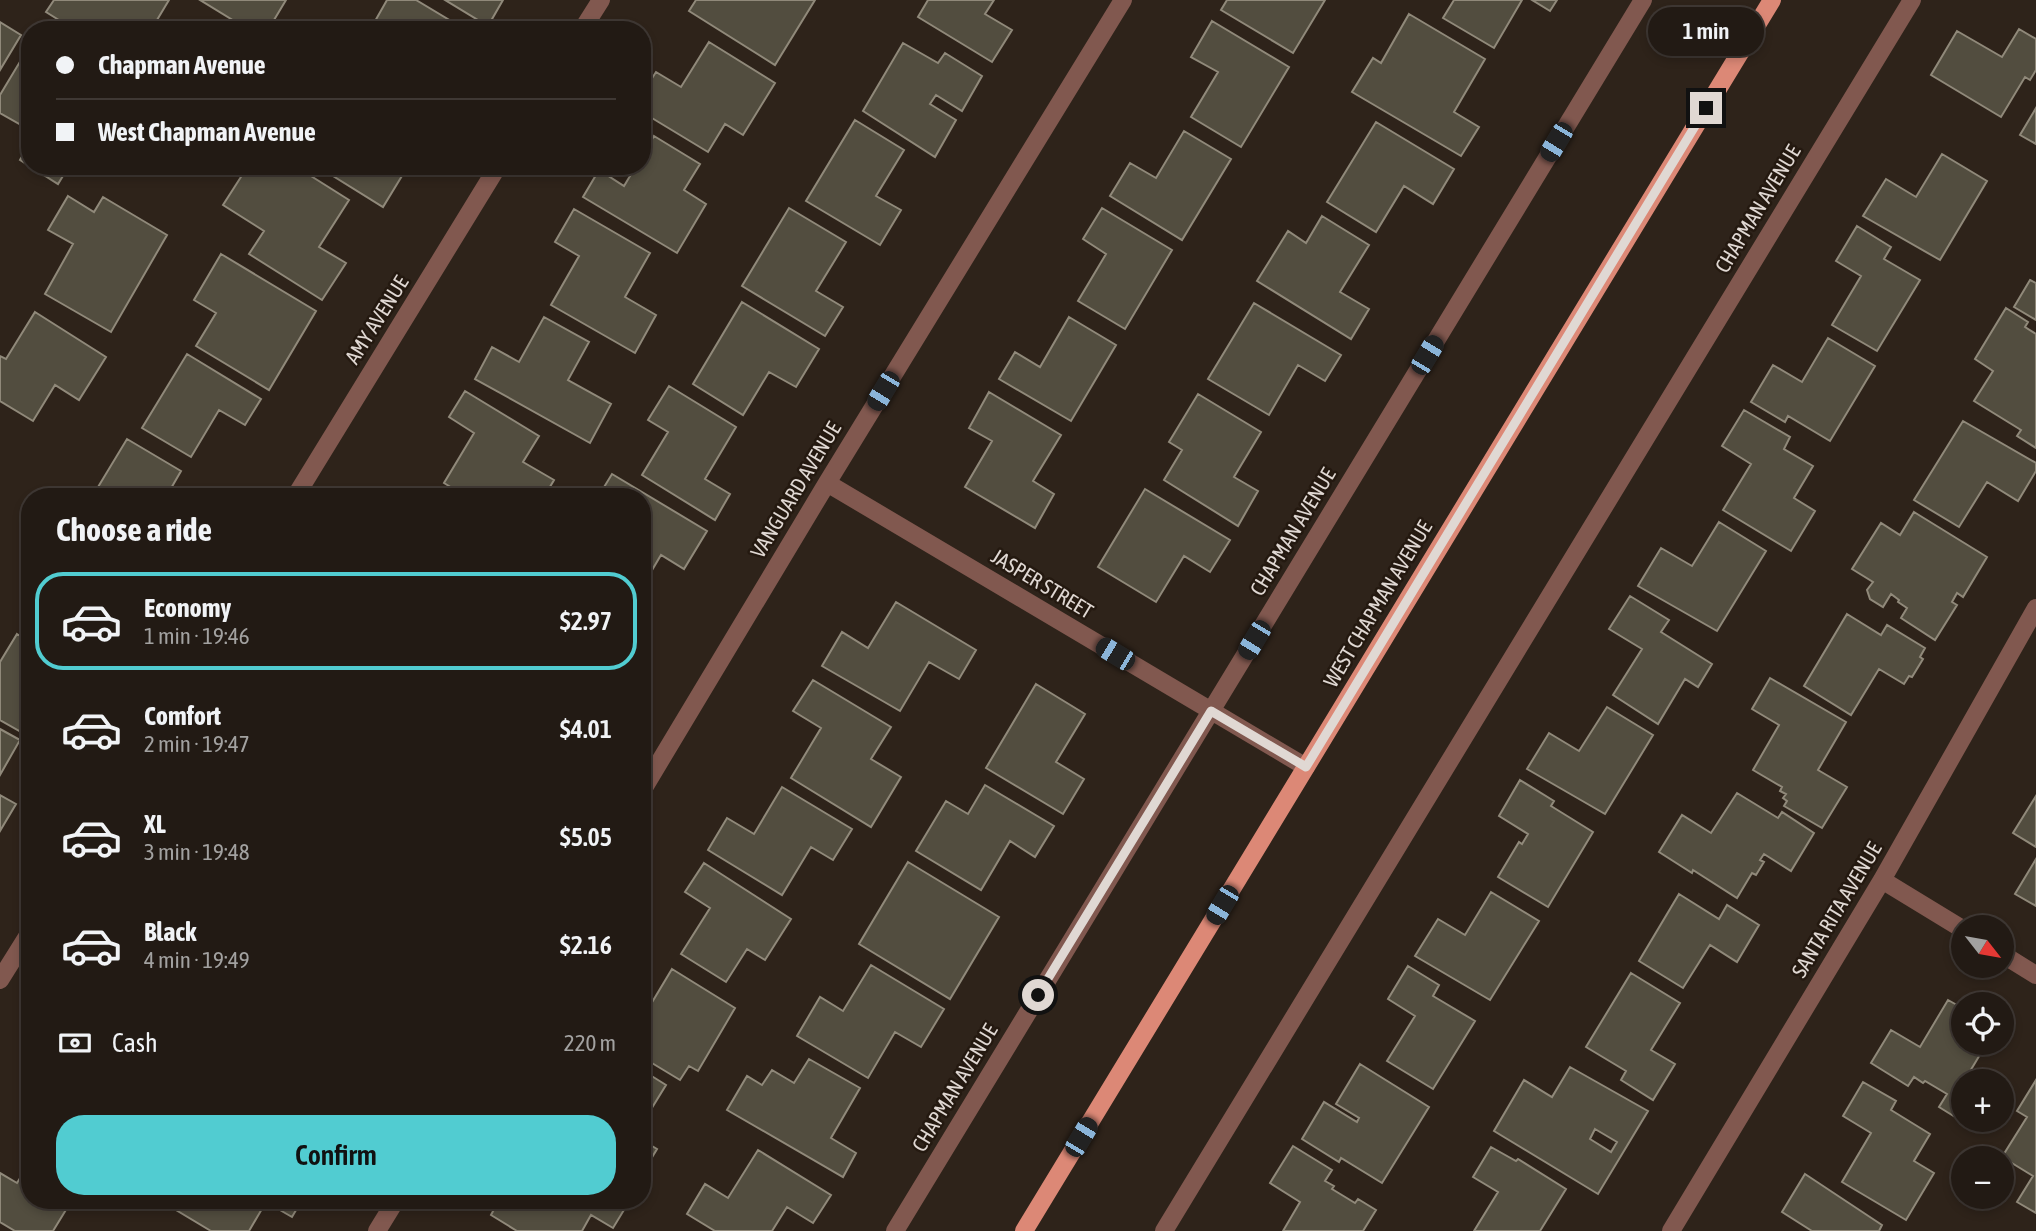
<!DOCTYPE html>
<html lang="en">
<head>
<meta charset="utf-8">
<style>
	body { margin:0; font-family:"Asap Condensed",sans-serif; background:#2a231d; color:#f1f3f6; height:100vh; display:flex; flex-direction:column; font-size:26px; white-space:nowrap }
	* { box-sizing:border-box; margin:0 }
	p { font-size:23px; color:#a2a1a0 }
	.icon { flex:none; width:38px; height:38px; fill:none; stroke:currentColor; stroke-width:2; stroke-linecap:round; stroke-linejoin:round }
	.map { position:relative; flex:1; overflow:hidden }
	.sheet { position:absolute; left:21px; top:488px; width:630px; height:721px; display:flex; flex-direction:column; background:#221a14; border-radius:28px; box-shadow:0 4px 10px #0003,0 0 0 2px #3f3834 }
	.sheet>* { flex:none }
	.top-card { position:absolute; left:21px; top:21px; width:630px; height:154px; border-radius:28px; box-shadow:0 4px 10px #0003,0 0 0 2px #3f3834; display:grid; align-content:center; height:154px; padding:0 35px; background:#221a14 }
	.needle { width:46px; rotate:121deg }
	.controls { position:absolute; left:1951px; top:915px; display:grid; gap:14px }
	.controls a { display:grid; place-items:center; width:63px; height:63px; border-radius:50%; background:#221a14; box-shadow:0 4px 10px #0003,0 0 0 2px #3f3834; font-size:35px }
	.end { position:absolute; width:32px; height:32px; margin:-16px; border:9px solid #e0d8d3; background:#111; box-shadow:0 0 0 4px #111 }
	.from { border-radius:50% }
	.bubble { position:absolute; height:49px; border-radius:24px; background:#221a14; box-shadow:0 4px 10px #0003,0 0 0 2px #3f3834; font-size:23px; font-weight:600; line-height:49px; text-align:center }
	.car { position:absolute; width:21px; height:42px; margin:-21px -10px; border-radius:9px; box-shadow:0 0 5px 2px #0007; background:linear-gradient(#222 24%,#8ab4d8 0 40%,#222 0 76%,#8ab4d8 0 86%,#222 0) }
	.top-card b { display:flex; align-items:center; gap:24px; height:66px; font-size:26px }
	.top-card b+b { border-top:2px solid #3f3834 }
	.top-card i { width:18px; height:18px; background:#f1f3f6 }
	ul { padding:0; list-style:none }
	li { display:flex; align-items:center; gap:21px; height:98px; margin:0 14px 10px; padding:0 21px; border:4px solid transparent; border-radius:28px }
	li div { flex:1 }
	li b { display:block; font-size:26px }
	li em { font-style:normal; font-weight:600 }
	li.selected { border-color:#51ccd1 }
	li>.icon { width:63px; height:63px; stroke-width:1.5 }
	h2 { padding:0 35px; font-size:32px; line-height:84px }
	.pay { display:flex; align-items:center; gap:18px; height:77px; padding:0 35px; font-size:26px }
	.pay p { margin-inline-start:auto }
	.action { display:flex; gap:14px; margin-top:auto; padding:14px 35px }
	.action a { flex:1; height:80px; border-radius:28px; background:#51ccd1; color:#111; font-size:28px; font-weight:600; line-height:80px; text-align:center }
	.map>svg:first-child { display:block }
</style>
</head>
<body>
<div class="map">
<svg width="2036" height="1231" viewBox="0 0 2036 1231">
	<rect width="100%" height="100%" fill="#2e231a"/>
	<path fill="#524d3f" stroke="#90897a" stroke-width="2" fill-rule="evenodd" d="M 54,0 L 169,0 L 151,30 L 75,30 L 46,12 Z
		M 200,0 L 286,0 L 268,30 L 249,30 Z
		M 387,0 L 416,0 L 466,30 L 370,30 Z
		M 445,0 L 503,0 L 488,26 Z
		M 696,0 L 815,0 L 775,65 L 689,11 Z
		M 928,0 L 994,0 L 985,14 L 1012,30 L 992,62 L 918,17 Z
		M 1227,0 L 1325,0 L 1293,53 L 1221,10 Z
		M 1454,0 L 1522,0 L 1494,48 L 1443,18 Z
		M 1532,0 L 1557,0 L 1550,11 Z
		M 1409,14 L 1485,59 L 1454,112 L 1479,127 L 1461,156 L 1352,92 L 1373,58 L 1381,63 Z
		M 1212,21 L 1289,67 L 1241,147 L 1191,117 L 1218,72 L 1191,57 Z
		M 0,22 L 21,35 L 0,70 Z
		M 2019,29 L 2036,39 L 2036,70 L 2030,80 L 2025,77 L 2001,117 L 1931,75 L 1957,31 L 2002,57 Z
		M 709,42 L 775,83 L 743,135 L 725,124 L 708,152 L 642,112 L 642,94 L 656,72 L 681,87 Z
		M 903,43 L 938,63 L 945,53 L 982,76 L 962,111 L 936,95 L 930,104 L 956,120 L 935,157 L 863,111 Z
		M 21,60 L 30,65 L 30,130 L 0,113 L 0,95 Z
		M 2036,108 L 2036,144 L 2020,135 Z
		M 855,120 L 904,150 L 876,196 L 901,210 L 880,245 L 806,201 Z
		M 1376,122 L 1454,169 L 1433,204 L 1404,186 L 1376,232 L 1327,202 Z
		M 1184,131 L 1231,159 L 1182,240 L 1110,196 L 1130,163 L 1156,178 Z
		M 654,136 L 700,164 L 684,190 L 706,204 L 677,253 L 583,197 L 599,170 L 624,186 L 636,166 L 642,166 L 642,156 Z
		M 30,143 L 30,166 L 69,166 L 58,184 L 20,160 Z
		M 1942,154 L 1987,181 L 1940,260 L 1863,216 L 1886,179 L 1916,197 Z
		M 248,166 L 295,166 L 349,200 L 319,247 L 346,263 L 322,300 L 249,254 L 264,231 L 223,205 Z
		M 317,166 L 408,166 L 383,207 Z
		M 68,196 L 94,212 L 103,197 L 167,235 L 111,332 L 45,294 L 73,244 L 48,230 Z
		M 789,208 L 846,242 L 816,291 L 843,307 L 825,336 L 742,286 Z
		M 1102,208 L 1172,250 L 1125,329 L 1078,301 L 1106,254 L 1083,239 Z
		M 574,209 L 650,253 L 625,297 L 656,315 L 635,353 L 551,305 L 579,256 L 555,242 Z
		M 1322,216 L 1369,245 L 1340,292 L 1369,309 L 1351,339 L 1257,281 L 1288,231 L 1306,243 Z
		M 1857,226 L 1891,247 L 1884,259 L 1920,280 L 1877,351 L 1832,325 L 1861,276 L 1836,261 Z
		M 221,254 L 316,311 L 269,390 L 196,346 L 216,313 L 194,300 Z
		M 2030,280 L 2036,283 L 2036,320 L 2014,307 Z
		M 742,302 L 819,349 L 796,387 L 769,372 L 743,415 L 693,384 Z
		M 1254,303 L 1341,355 L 1325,381 L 1298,365 L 1269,415 L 1208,379 Z
		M 2006,308 L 2028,322 L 2025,327 L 2036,334 L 2036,448 L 2017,436 L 2021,430 L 1974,401 L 1993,371 L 1975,359 Z
		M 35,312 L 106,357 L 79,400 L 55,385 L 33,421 L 0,401 L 0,356 L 6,359 Z
		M 544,317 L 589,342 L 568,380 L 611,404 L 590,443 L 475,379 L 492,347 L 519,362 Z
		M 1069,317 L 1116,345 L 1071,421 L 999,379 L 1015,352 L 1040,367 Z
		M 1828,338 L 1875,366 L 1830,441 L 1788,416 L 1785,422 L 1751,402 L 1773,365 L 1802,382 Z
		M 187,354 L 261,399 L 245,425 L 219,410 L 191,457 L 142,428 Z
		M 669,386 L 736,427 L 705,479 L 730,494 L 715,520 L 642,475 L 668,432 L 648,420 Z
		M 465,391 L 539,436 L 523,462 L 554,480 L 544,497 L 467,497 L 444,483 L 474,433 L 449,417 Z
		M 989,392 L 1061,435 L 1033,481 L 1054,494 L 1035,528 L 965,487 L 992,441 L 969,428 Z
		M 1198,394 L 1261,432 L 1234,477 L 1258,491 L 1238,526 L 1164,480 L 1182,450 L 1169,442 Z
		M 1744,410 L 1790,437 L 1784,449 L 1813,466 L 1794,498 L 1815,511 L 1791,551 L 1723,510 L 1751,464 L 1722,446 Z
		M 1963,421 L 2036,463 L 2036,471 L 2018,501 L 1987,482 L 1959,527 L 1914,500 Z
		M 127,439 L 181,471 L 166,497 L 92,497 Z
		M 612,474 L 707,531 L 684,569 L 661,555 L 642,587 L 642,497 L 598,497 Z
		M 1145,489 L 1230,540 L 1210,572 L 1184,556 L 1156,602 L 1098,567 Z
		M 1914,512 L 1987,557 L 1963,597 L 1957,593 L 1952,602 L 1957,605 L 1935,640 L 1901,618 L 1907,608 L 1898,602 L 1899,600 L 1891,594 L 1883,607 L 1870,599 L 1867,590 L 1873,582 L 1852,569 L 1881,523 L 1900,535 Z
		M 1719,522 L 1766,551 L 1717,631 L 1638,586 L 1661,548 L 1692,566 Z
		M 1630,596 L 1669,620 L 1661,632 L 1712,664 L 1698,687 L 1685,679 L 1658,724 L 1613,695 L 1642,649 L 1609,629 Z
		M 896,602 L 976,650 L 959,679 L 929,662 L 900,711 L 822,666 L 842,632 L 868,648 Z
		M 1847,614 L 1881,635 L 1887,625 L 1925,648 L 1920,657 L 1923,659 L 1912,677 L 1909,676 L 1904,684 L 1879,669 L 1851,715 L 1804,686 Z
		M 17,634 L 30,642 L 30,737 L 0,720 L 0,662 Z
		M 1770,678 L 1846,722 L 1818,770 L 1847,787 L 1822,828 L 1784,806 L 1787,801 L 1783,798 L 1786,794 L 1780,791 L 1782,787 L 1753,770 L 1779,725 L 1752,709 Z
		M 813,680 L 891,727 L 871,759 L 901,777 L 871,827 L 791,778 L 821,728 L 793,711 Z
		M 1036,684 L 1085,714 L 1056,762 L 1084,779 L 1063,814 L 986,768 Z
		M 1607,707 L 1653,735 L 1605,814 L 1527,769 L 1549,733 L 1579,751 Z
		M 0,729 L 20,740 L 0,775 Z
		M 1520,780 L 1554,801 L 1551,806 L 1593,832 L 1548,907 L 1498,877 L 1519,842 L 1522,844 L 1528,834 L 1499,816 Z
		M 985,785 L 1054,826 L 1035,857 L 1010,841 L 981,890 L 916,851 L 946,801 L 968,814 Z
		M 782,787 L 852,829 L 833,860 L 811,847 L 782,895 L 708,850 L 727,818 L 754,834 Z
		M 1737,793 L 1778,818 L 1782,812 L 1814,833 L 1791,871 L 1764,854 L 1760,860 L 1764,862 L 1756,875 L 1752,873 L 1737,898 L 1693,870 L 1692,873 L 1659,852 L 1682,815 L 1711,833 Z
		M 0,795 L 16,804 L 0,831 Z
		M 2036,796 L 2036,847 L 2013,833 Z
		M 2036,859 L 2036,906 L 2015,894 Z
		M 908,862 L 999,917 L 950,999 L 859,944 Z
		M 704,863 L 791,919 L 765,960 L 747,949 L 726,982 L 681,954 L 710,908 L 685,892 Z
		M 1491,892 L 1539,921 L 1490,1000 L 1415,956 L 1438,919 L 1465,935 Z
		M 1679,894 L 1719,919 L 1727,905 L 1759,925 L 1737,962 L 1710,945 L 1683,988 L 1639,961 Z
		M 871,965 L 944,1009 L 921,1047 L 895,1032 L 868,1078 L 797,1036 L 820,997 L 843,1011 Z
		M 1408,966 L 1439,985 L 1433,996 L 1475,1021 L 1433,1089 L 1387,1061 L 1415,1016 L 1388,999 Z
		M 672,969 L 735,1008 L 698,1071 L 689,1066 L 680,1080 L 642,1057 L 642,1019 Z
		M 1631,973 L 1680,1003 L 1651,1050 L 1675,1064 L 1653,1100 L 1621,1080 L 1626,1071 L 1586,1047 Z
		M 1948,1000 L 1964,1009 L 1964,1043 L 1987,1043 L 1969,1073 L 1983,1082 L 1964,1082 L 1964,1120 L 1984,1120 L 1978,1131 L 1939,1107 L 1947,1094 L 1925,1081 L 1923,1083 L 1914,1077 L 1908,1086 L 1871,1063 L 1891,1030 L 1920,1047 Z
		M 809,1059 L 860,1088 L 831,1138 L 856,1153 L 843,1177 L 727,1110 L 747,1076 L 762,1085 L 772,1070 L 794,1083 Z
		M 1360,1064 L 1429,1107 L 1382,1183 L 1341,1158 L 1339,1162 L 1302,1139 L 1324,1102 L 1357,1122 L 1359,1118 L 1336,1104 Z
		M 1570,1067 L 1648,1111 L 1598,1194 L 1494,1131 L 1524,1080 L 1552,1097 ZM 1595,1129 L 1617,1142 L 1611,1152 L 1590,1139 Z
		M 642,1070 L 666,1085 L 642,1124 Z
		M 2036,1080 L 2036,1213 L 2017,1202 L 2033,1176 L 2002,1157 L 2027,1117 L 2017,1111 Z
		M 1863,1082 L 1896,1101 L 1891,1110 L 1930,1134 L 1914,1161 L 1934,1173 L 1906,1220 L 1842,1182 L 1871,1133 L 1843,1116 Z
		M 642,1140 L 657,1149 L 642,1174 Z
		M 1293,1146 L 1332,1170 L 1325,1181 L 1334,1186 L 1332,1189 L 1355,1203 L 1358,1199 L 1376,1210 L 1363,1231 L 1283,1231 L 1300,1202 L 1270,1183 Z
		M 1491,1147 L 1516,1161 L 1518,1159 L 1566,1189 L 1540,1231 L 1474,1231 L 1498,1192 L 1473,1177 Z
		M 758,1150 L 831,1195 L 813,1223 L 787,1207 L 772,1231 L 715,1231 L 687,1214 L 705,1184 L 728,1198 Z
		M 30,1162 L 30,1200 L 72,1200 L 53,1231 L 15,1231 L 0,1222 L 0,1173 L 17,1183 Z
		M 1805,1174 L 1882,1225 L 1879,1231 L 1812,1231 L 1782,1212 Z
		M 302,1200 L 292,1217 L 266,1202 L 249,1231 L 211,1231 L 161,1201 Z
		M 499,1200 L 533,1201 L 630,1200 L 613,1228 L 591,1215 L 582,1231 L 517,1231 L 491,1215 Z"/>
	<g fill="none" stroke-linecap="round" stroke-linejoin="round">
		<path stroke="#81584f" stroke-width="18" d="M 582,30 L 601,0
			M 827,483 L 1306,767
			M 295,497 L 498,166
			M 642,791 L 827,483 L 1123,0
			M 1882,880 L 1964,930
			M 2002,954 L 2036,975
			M 0,980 L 30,932
			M 377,1231 L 396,1200
			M 895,1231 L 1643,0
			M 1164,1231 L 1912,0
			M 1671,1231 L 1882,880 L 2036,608"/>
		<path stroke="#dc8876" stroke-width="18" d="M 1024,1231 L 1772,0"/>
	</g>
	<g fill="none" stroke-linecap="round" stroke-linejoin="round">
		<path stroke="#e0d8d3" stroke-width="9" d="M 1038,995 L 1211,711 L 1306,767 L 1706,108"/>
	</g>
	<g text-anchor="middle" stroke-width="5" stroke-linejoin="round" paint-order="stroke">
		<g font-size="21" fill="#e0d8d3" stroke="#241910">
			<text transform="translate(1758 209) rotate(-59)" y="7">CHAPMAN AVENUE</text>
			<text transform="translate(377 320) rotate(-58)" y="7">AMY AVENUE</text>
			<text transform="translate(796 490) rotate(-59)" y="7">VANGUARD AVENUE</text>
			<text transform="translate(1293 532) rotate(-59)" y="7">CHAPMAN AVENUE</text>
			<text transform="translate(1042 584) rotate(31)" y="7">JASPER STREET</text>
			<text transform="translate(1378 604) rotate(-59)" y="7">WEST CHAPMAN AVENUE</text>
			<text transform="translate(1837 910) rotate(-59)" y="7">SANTA RITA AVENUE</text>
			<text transform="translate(955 1088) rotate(-59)" y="7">CHAPMAN AVENUE</text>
		</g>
	</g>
</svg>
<div class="controls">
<a><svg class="needle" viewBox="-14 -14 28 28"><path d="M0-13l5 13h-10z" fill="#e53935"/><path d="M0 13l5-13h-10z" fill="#a2a1a0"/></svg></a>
<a><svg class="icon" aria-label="locate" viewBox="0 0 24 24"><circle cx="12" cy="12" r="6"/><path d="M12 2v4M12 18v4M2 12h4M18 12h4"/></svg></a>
<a>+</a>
<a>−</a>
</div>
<i class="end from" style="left:1038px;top:995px"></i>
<i class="end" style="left:1706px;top:108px"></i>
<div class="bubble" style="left:1648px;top:7px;width:116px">1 min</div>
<i class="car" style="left:1556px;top:142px;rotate:211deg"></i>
<i class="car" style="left:1427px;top:355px;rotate:31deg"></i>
<i class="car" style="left:883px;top:391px;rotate:211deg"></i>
<i class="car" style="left:1254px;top:640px;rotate:211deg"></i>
<i class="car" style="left:1115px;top:654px;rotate:301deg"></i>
<i class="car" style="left:1222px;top:905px;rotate:211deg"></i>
<i class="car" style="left:1081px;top:1137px;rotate:31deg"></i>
<div class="top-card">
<b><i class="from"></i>Chapman Avenue</b>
<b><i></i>West Chapman Avenue</b>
</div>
<section class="sheet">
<h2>Choose a ride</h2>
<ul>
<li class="selected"><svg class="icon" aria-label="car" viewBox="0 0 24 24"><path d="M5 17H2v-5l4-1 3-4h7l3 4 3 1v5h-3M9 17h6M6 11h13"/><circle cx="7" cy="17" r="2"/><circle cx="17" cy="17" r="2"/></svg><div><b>Economy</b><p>1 min · 19:46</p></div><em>$2.97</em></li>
<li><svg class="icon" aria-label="car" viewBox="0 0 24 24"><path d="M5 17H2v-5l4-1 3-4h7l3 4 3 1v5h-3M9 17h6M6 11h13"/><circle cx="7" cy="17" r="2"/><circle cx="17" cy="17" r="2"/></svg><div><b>Comfort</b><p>2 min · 19:47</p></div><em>$4.01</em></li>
<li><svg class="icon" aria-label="car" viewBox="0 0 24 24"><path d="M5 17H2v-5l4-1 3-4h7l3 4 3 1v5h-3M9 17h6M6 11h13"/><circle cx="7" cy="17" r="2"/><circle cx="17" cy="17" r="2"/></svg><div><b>XL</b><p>3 min · 19:48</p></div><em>$5.05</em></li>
<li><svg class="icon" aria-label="car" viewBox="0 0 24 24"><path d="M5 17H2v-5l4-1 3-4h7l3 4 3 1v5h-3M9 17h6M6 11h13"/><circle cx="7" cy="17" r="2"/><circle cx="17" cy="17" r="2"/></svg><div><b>Black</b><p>4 min · 19:49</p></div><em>$2.16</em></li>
</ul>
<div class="pay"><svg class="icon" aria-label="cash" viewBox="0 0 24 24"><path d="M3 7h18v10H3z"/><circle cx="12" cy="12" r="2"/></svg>Cash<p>220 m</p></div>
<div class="action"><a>Confirm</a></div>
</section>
</div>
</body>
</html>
